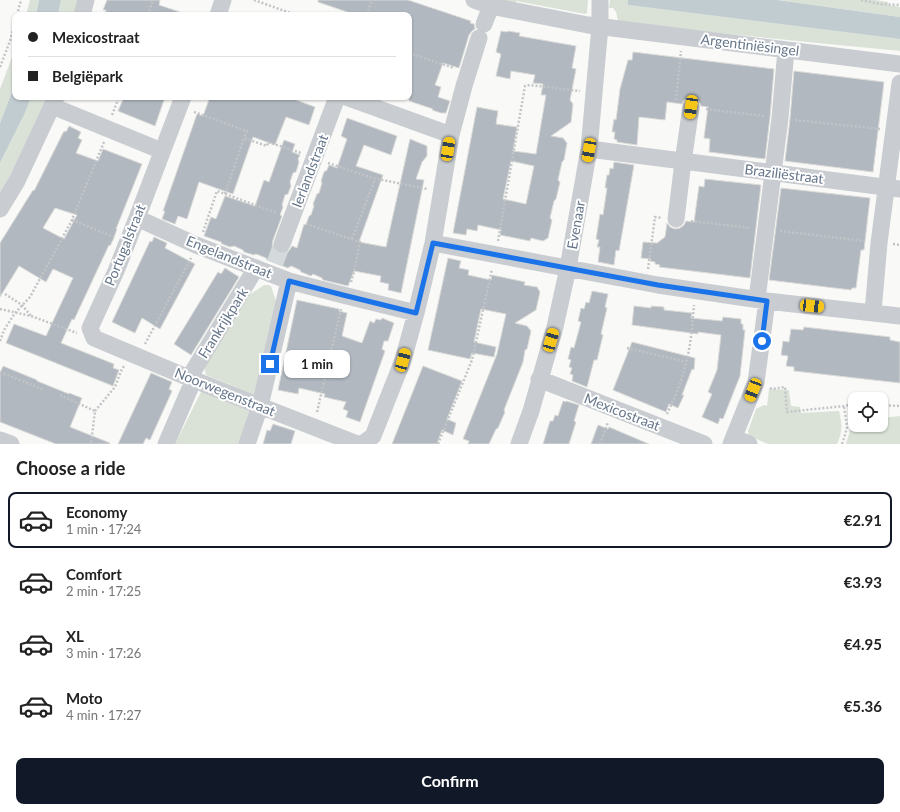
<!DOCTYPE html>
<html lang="en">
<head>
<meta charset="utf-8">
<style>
	body { margin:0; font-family:Lato,sans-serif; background:#f6f6f6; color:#222; height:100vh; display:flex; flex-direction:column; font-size:15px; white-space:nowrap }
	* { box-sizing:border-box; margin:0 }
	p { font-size:13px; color:#767676 }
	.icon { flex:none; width:22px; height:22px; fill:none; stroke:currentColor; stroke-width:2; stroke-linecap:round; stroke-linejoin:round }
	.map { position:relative; height:444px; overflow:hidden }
	.details { display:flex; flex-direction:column; background:#fff; flex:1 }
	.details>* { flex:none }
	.top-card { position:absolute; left:12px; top:12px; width:400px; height:88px; border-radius:8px; box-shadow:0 1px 3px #0004; display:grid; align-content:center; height:88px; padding:0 16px; background:#fff }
	.tools { position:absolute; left:848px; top:392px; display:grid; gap:8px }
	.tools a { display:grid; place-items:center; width:40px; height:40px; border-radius:8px; background:#fff; box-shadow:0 1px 3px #0004; font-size:20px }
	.end { position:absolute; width:18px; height:18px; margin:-9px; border:5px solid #1a73e8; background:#fff; box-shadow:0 0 0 2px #fff }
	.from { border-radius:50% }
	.bubble { position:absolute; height:28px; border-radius:8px; background:#fff; box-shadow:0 1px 3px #0004; font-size:13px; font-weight:700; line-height:28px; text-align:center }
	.car { position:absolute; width:12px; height:24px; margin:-12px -6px; border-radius:5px; box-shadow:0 0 3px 1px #0007; background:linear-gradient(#f5c518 24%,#345 0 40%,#f5c518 0 76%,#345 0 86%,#f5c518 0) }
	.top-card b { display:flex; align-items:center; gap:14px; height:38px; font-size:15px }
	.top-card b+b { border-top:1px solid #e0e0e0 }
	.top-card i { width:10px; height:10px; background:#222 }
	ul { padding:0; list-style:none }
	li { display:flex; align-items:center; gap:12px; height:56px; margin:0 8px 6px; padding:0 8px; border:2px solid transparent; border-radius:8px }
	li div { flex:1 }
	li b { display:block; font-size:15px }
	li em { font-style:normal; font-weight:700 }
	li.current { border-color:#111827 }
	li>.icon { width:36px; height:36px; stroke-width:1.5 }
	h2 { padding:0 16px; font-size:18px; line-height:48px }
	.action { display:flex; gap:8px; margin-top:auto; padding:8px 16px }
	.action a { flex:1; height:46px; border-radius:8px; background:#111827; color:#fff; font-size:16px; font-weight:700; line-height:46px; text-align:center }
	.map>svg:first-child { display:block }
</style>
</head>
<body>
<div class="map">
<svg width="900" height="444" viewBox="0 0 900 444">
	<rect width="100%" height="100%" fill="#f9faf7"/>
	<path fill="#dae2d8" d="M 30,0 L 39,0 L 36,15 L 26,15 Z
		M 61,0 L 80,0 L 76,15 L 58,15 Z
		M 489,0 L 588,0 L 587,13 L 585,14 L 516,1 L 514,6 Z
		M 610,0 L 628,0 L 628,5 L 900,39 L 900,51 L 687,30 L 618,21 L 616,12 L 613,8 L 609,8 Z
		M 777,0 L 876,0 L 888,2 L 888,5 L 900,7 L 900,17 Z
		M 15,49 L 15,84 L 0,123 L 0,89 Z
		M 31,97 L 50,97 L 0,197 L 0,163 L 25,113 Z
		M 264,285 L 268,285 L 271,286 L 277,304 L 255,395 L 206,375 L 204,365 L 249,295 Z
		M 769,389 L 789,390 L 791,406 L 800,407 L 801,413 L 839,411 C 842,425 843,430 837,444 L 768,444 L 749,436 L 748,431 L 756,409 L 764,405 L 767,406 Z
		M 202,390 L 250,409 L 239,444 L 175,444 Z
		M 855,408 L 855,425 L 881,425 L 881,418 L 900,416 L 900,444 L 846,444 L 851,427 L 848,409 Z"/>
	<path fill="#c1ccd1" d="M 39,0 L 61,0 L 58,15 L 36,15 Z
		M 628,0 L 777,0 L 900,17 L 900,39 L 628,5 Z
		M 15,84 L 15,97 L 31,97 L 25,113 L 0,163 L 0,123 Z"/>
	<path fill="#b1b8bf" stroke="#dbdbd9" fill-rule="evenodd" d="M 107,0 L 160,0 L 159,5 L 183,13 L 182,15 L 105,15 L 106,10 L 103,10 Z
		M 318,0 L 408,0 L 471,21 L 470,23 L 474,24 L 475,29 L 472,31 L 469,35 L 459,68 L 443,63 L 435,85 L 441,87 L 438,97 L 450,101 L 446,113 L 441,113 L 432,110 L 433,109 L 409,101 L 409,15 L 356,15 L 318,2 Z
		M 501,31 L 507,32 L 508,31 L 520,33 L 519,36 L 576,46 L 572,68 L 576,69 L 570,100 L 573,104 L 571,122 L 551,136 L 563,138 L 567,143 L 564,160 L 562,162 L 558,180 L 560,182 L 556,199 L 554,201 L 550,218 L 552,220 L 548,238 L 543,241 L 531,238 L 530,241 L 500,235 L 501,230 L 478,225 L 477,231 L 467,229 L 466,235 L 453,233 L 477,107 L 498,111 L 496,124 L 517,127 L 513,151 L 536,154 L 546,95 L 541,95 L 543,84 L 533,83 L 535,75 L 511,71 L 510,79 L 496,76 L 501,54 L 496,52 ZM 511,161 L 534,166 L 526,204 L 503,199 Z
		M 633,52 L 774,69 L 770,117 L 765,159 L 709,152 L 710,139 L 704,138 L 708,107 L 701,106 L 700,103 L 697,99 L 692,97 L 687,98 L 683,101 L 682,104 L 667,102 L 665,120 L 639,117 L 637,145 L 617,142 L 617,140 L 614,139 L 615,132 L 612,132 L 614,119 L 616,120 L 620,89 L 628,60 L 632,60 Z
		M 794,71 L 884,82 L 873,172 L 785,161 L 790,119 Z
		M 124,97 L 165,97 L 155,126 L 118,111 Z
		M 210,97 L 288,97 L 315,107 L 309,125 L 286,117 L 275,145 L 253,137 L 233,194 L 199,182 L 187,219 L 178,216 L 175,224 L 162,219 L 165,211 L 163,211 L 197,114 L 203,116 Z
		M 347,118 L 397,136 L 391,155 L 364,145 L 356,166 L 383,175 L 359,242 L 386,247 L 410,139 L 427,146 L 427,156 L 422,162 L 416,179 L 424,180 L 401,293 L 388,290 L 389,284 L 380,282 L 381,276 L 354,271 L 348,286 L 323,280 L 322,278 L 313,274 L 311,276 L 301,272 L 300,270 L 291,266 L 288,268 L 280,265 L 267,260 L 266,258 L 256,254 L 254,255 L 244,252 L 243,250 L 234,246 L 230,247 L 222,244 L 221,242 L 204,236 L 211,217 L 216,219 L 225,196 L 255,206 L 264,180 L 269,182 L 284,140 L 295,144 L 292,152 L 300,155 L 298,159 L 299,162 L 296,172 L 293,173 L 290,182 L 291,186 L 288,194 L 285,195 L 282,205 L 283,207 L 280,215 L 282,216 L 273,240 L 272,245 L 274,250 L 279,253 L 283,254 L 288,252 L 292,246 L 297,248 L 304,224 L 306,225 L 309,216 L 311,215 L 314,206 L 313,204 L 317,194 L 319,193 L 322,183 L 321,181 L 324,172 L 327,170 L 329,165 L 337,168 L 347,139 L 341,136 Z
		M 69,126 L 81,132 L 78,138 L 82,140 L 76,153 L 98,161 L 103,149 L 142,164 L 116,229 L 117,229 L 113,240 L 110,246 L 109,245 L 74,320 L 72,319 L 61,343 L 114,364 L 113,368 L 119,370 L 113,386 L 6,343 L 14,324 L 46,336 L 73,278 L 53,269 L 46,282 L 19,266 L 0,297 L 0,243 L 33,190 L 34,191 L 64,131 L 66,132 ZM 55,208 L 77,215 L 64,239 L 43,228 Z
		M 614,162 L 634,165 L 619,251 L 616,250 L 614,265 L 598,262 L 600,247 L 597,247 L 599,240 L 596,239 L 600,214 L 603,215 L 607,188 L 605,188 L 607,175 L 609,175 L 610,168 L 613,169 Z
		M 705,179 L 761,185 L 750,278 L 659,267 L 660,265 L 655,264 L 655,262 L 650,261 L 651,259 L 641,258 L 643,242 L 657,243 L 665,237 L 667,223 L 670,227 L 675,229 L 680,228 L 684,225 L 686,221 L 694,222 L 699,186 L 704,187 Z
		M 781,188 L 870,198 L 864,250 L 861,250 L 856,288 L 852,288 L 851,290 L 769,280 Z
		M 154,237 L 167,243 L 165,248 L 195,264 L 160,329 L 142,318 L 135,333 L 112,322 L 150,241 L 152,242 Z
		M 448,258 L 461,261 L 459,268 L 469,270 L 468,275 L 491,280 L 492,275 L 525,282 L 524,285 L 537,287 L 540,292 L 536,310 L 515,323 L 527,326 L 531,331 L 527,349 L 525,350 L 523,362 L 504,410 L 505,412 L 498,428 L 496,429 L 489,444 L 468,444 L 469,441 L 463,439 L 497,354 L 506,314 L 481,309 L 474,342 L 496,347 L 494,357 L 472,353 L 470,359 L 428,350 Z
		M 225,268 L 239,277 L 191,355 L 174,344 L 218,272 L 221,274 Z
		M 592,291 L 608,294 L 605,307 L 607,308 L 601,334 L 603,335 L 597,360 L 594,360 L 587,387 L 572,381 L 573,375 L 570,374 L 572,368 L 569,367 L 571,360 L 568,359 L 571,347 L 574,348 L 581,322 L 578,321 L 581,308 L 584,309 L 586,302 L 589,303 Z
		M 297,300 L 339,309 L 339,311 L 347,313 L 342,336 L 362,343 L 370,321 L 374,323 L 376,319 L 381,320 L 382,318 L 394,323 L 388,341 L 384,341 L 382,349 L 385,351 L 360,422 L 346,417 L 348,411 L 343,409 L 346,402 L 324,397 L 325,394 L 299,388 L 298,394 L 278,390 Z
		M 634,306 L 651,308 L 651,306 L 664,307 L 664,310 L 692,313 L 691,318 L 722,321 L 723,317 L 741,319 L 741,324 L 743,324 L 743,330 L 745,330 L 740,376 L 723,419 L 720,418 L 718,424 L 702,417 L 712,394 L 708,392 L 717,370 L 721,335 L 698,332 L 698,334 L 632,325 Z
		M 804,327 L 890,337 L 890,340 L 900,342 L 900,383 L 794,371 L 794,367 L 786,366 L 788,356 L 781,355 L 783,341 L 789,342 L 791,329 L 803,330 Z
		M 632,342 L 695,358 L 694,370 L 692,369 L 682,395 L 684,395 L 678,408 L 669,404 L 666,412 L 613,390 Z
		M 3,366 L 37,380 L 37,381 L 69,394 L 69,393 L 82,398 L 70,427 L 110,443 L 109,444 L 56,444 L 0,422 L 0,373 Z
		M 423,366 L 462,381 L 447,419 L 456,423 L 453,435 L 442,430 L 437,444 L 392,444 Z
		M 151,373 L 172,382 L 169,389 L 172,391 L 168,400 L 150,440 L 146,438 L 143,444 L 118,444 Z
		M 563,401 L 566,402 L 566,401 L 579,405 L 574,421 L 576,422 L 569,444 L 543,444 L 550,421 L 553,421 L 555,415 L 558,416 Z
		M 273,424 L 295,431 L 291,444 L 263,444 L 267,430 L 270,431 Z
		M 598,425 L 608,429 L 609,427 L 649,444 L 591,444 Z"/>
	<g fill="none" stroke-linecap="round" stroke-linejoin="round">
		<path stroke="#d4d9dc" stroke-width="17" stroke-dasharray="17 8" stroke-linecap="butt" d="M 275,263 L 282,244"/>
		<path stroke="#c2c4c7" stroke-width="2.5" stroke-dasharray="2 2" stroke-linecap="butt" d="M 254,0 L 296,15
			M 861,0 L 880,4 L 900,5
			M 17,15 L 21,0
			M 148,15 L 153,0
			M 367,15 L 371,2
			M 409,53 L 454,68
			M 0,67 L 10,41 L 15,22
			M 676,100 L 681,51
			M 706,109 L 764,116
			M 194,112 L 247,131 L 244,138
			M 112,115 L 119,97
			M 795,120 L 880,129
			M 328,163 L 373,178 L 427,189
			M 225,194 L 244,138 L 267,146 L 268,142 L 301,153
			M 72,220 L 114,237
			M 691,221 L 751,228
			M 306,224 L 360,242 L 354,272 L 351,282
			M 780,231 L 864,241
			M 203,232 L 217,191 L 277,213
			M 352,239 L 375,179
			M 498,241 L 525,86 L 530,85 L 580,91
			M 893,244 L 900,245
			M 648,269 L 655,217 L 662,218
			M 5,294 L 22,305 L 31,316
			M 0,309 L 31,316 L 77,333
			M 0,341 L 4,330 L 15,313 L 30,297 L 71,222 L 104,142
			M 145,344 L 191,258
			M 627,348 L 686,362
			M 0,372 L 42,389
			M 770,388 L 772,389 L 785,387 L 787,412 L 844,406 L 855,404
			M 60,395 L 95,411 L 91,444
			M 881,405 L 900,406
			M 95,411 L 115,387 L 121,371 L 124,366
			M 317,412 L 341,309
			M 667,414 C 674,399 681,383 685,367 C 691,347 692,326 694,305
			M 438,444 L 472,360 L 492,269
			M 600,444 L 608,422
			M 842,444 L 845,435 L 847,427 L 844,406"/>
		<path stroke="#c9ccd0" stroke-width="17" d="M 474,0 L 491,6 L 588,25 L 900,64
			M 82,15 L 86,0
			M 218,15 L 223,0
			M 484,24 L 491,6
			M 183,97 L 137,218 L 116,271 L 90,328 L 94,338 L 189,378 L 357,444
			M 346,97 L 451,135
			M 52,106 L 162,151
			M 589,149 L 900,189
			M 0,209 L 17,181 L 52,106 L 56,97
			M 137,218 L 196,245 L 289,281 L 343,295 L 416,313
			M 676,219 L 683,162 L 691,107
			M 433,243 L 658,285 L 767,301 L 900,316
			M 282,244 L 337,97
			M 757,299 L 780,118 L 786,50
			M 873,312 L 879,243 L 900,83
			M 189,378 L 256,268
			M 539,379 L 704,444
			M 734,438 L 749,444
			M 0,440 L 11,444
			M 166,444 L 194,379
			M 247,444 L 260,406 L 289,281
			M 362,444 L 373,436 L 403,360 L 416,313 L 433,243 L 451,135 L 464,86 L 479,38
			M 519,444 L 531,411 L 555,327 L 568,268 L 589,149 L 600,26 L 600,0
			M 731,444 L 756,382 L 767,301"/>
	</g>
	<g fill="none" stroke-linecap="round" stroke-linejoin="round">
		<path stroke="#1a73e8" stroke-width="5" d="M 270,364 L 289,281 L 343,295 L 416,313 L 433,243 L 658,285 L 767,301 L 762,341"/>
	</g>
	<g text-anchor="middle" stroke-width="4" stroke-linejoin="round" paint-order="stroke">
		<g font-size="14" fill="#66768a" stroke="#fff">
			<text transform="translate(750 45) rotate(7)" y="5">Argentiniësingel</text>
			<text transform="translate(310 171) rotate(-69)" y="5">Ierlandstraat</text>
			<text transform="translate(784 174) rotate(7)" y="5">Braziliëstraat</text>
			<text transform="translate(576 225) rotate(-80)" y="5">Evenaar</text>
			<text transform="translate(125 245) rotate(-68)" y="5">Portugalstraat</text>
			<text transform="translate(229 257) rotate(22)" y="5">Engelandstraat</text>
			<text transform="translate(223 323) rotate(-58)" y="5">Frankrijkpark</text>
			<text transform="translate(225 392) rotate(22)" y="5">Noorwegenstraat</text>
			<text transform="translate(622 412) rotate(21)" y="5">Mexicostraat</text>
		</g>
	</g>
</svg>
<div class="tools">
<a><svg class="icon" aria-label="locate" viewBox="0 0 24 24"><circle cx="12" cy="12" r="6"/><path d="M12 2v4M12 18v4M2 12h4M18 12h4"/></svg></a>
</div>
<i class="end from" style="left:762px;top:341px"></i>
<i class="end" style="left:270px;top:364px"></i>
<div class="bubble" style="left:284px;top:350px;width:66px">1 min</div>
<i class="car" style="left:691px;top:107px;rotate:188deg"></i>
<i class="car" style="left:448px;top:149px;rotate:9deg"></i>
<i class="car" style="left:589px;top:150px;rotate:190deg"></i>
<i class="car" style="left:812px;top:306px;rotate:96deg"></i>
<i class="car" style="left:551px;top:340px;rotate:16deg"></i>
<i class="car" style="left:403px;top:360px;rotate:15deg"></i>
<i class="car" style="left:753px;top:390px;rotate:201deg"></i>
<div class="top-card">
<b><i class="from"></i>Mexicostraat</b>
<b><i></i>Belgiëpark</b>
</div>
</div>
<section class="details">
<h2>Choose a ride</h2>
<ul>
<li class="current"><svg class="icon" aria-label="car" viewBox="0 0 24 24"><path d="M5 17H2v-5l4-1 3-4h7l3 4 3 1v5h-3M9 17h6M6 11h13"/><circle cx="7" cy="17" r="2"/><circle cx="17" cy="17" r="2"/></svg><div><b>Economy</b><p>1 min · 17:24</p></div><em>€2.91</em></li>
<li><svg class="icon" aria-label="car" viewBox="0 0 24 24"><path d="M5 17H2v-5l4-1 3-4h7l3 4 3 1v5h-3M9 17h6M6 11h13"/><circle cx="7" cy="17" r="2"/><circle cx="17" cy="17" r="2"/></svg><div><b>Comfort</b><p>2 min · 17:25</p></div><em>€3.93</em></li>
<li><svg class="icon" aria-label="car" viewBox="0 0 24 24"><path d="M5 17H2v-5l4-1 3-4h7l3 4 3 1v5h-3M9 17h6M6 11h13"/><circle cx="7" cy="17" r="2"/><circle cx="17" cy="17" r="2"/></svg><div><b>XL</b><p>3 min · 17:26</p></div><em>€4.95</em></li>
<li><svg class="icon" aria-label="car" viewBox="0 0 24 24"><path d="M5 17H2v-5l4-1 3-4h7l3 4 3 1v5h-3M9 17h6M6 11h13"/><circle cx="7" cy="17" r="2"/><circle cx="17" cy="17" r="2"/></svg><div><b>Moto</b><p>4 min · 17:27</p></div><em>€5.36</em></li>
</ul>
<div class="action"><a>Confirm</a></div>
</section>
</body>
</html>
